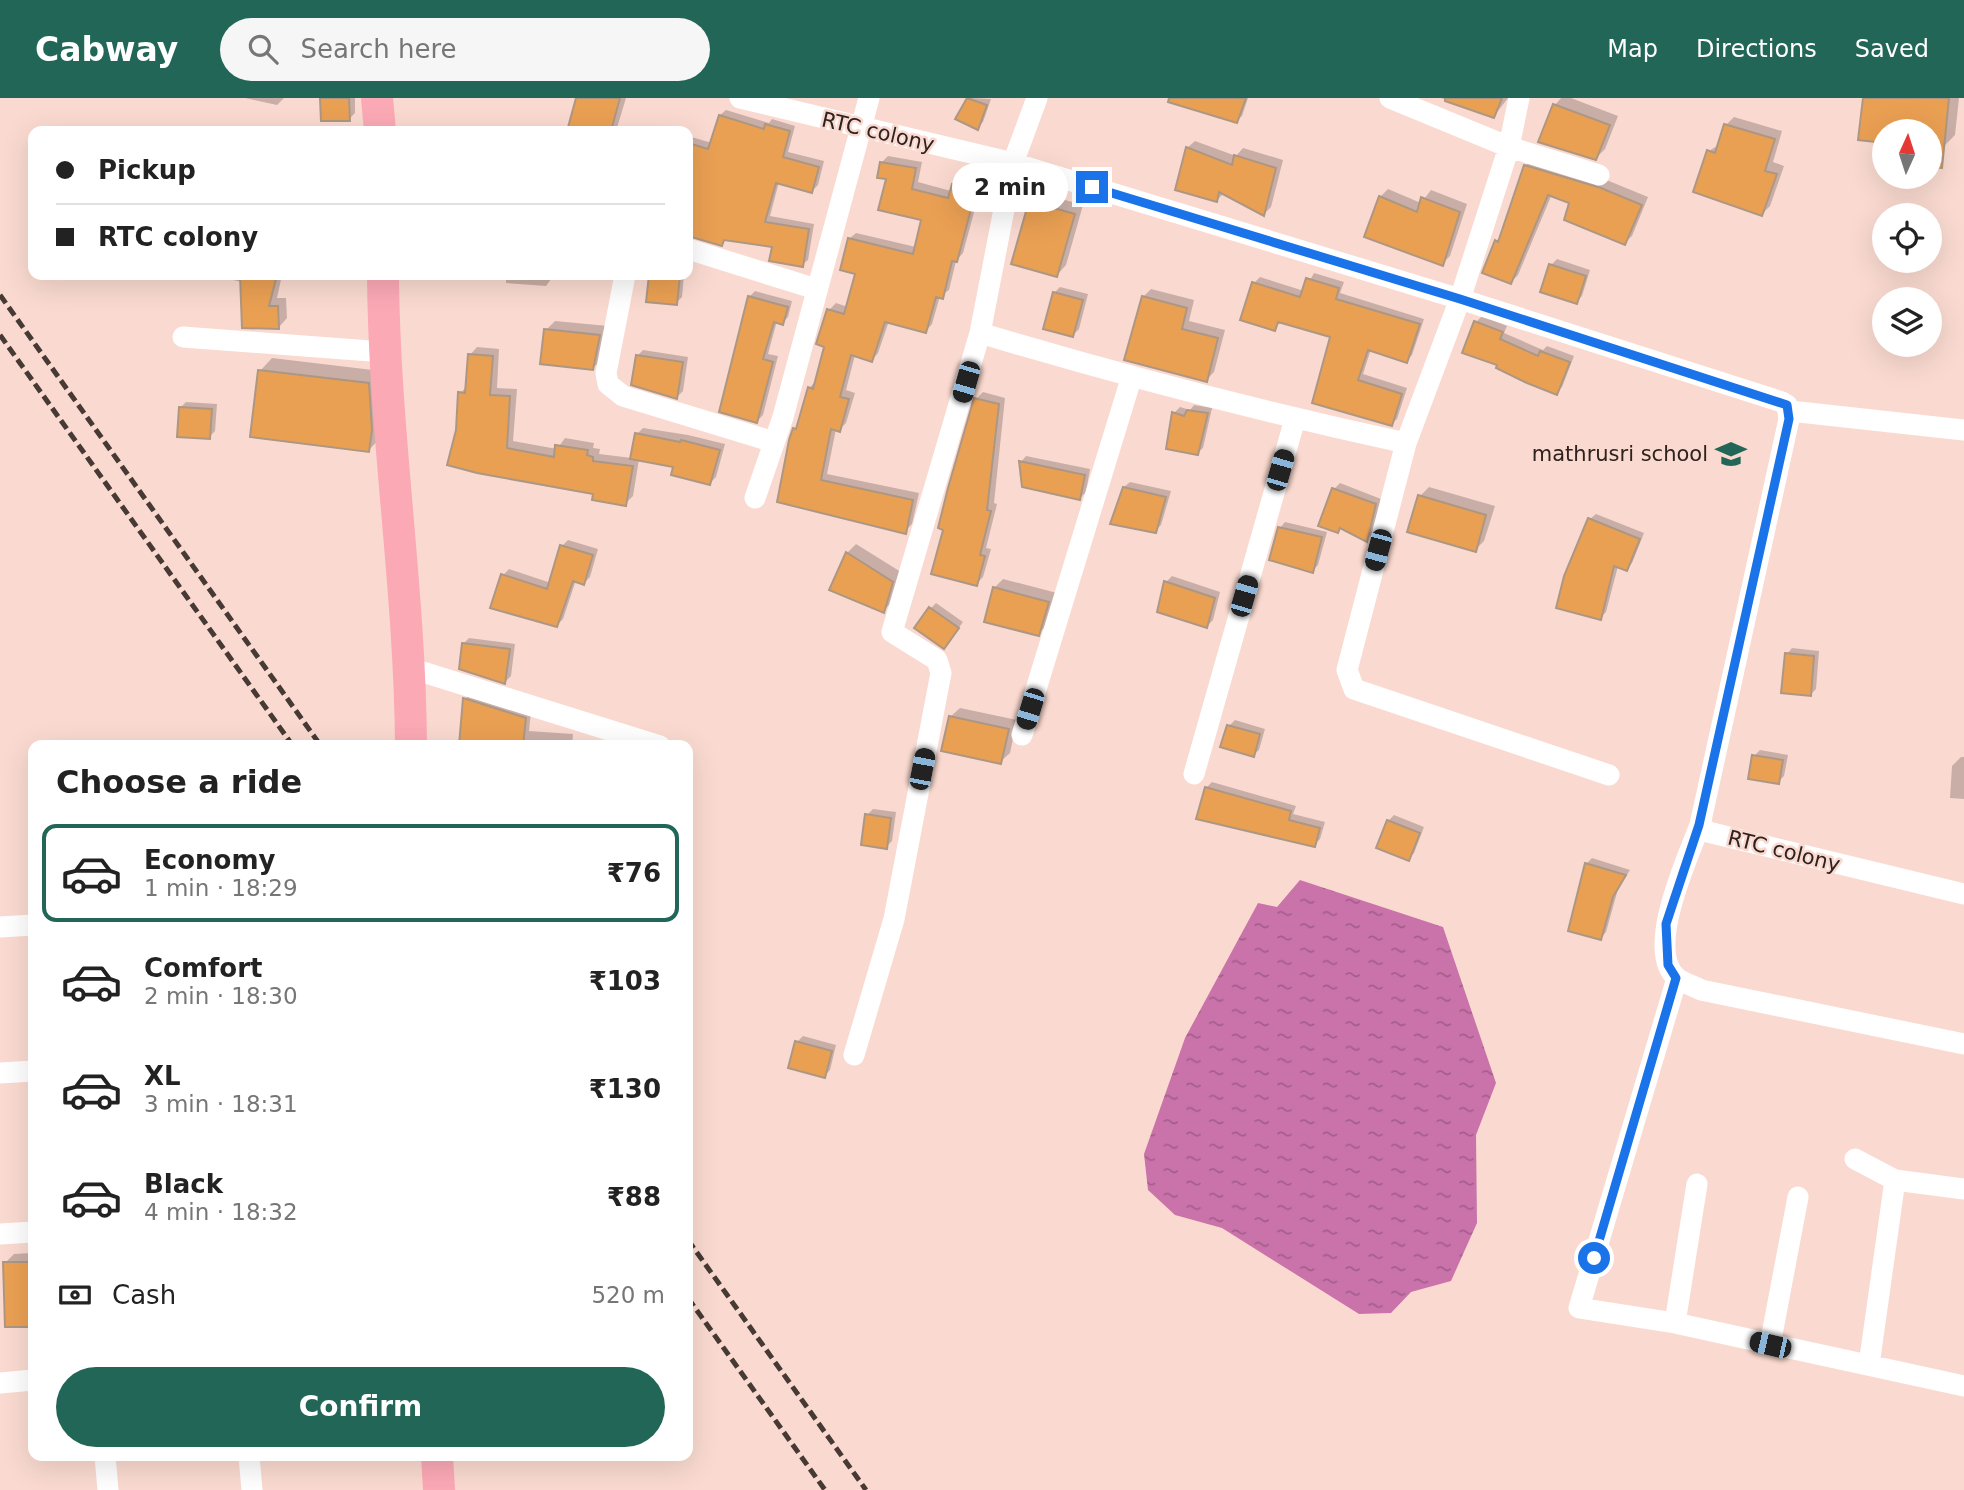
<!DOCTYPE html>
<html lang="en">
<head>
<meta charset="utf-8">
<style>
	body { margin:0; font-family:"DejaVu Sans",sans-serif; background:#f6f6f6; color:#222; height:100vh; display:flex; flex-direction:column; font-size:26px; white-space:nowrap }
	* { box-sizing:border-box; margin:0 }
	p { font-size:23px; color:#767676 }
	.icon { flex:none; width:38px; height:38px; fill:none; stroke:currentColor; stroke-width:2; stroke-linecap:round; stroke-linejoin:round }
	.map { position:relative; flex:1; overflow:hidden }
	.details { position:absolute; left:28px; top:642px; width:665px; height:721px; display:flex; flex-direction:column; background:#fff; border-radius:14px; box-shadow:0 7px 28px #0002 }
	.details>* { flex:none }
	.hud { position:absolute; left:28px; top:28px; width:665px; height:154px; border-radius:14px; box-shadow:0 7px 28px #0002; display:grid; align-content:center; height:154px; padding:0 28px; background:#fff }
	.needle { width:46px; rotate:3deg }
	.tools { position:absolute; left:1872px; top:21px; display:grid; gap:14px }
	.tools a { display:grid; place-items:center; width:70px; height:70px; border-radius:50%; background:#fff; box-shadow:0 7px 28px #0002; font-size:35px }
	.end { position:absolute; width:32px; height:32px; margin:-16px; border:9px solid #1a73e8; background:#fff; box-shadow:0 0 0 4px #fff }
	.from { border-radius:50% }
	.bubble { position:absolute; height:49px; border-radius:24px; background:#fff; box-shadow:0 7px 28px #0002; font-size:23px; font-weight:600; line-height:49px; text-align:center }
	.car { position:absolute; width:21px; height:42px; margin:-21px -10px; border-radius:9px; box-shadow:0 0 5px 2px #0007; background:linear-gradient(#222 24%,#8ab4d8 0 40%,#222 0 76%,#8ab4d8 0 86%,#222 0) }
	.hud b { display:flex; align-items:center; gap:24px; height:66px; font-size:26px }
	.hud b+b { border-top:2px solid #e0e0e0 }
	.hud i { width:18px; height:18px; background:#222 }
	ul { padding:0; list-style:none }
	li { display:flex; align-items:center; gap:21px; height:98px; margin:0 14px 10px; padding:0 14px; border:4px solid transparent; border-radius:14px }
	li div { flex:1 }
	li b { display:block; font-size:26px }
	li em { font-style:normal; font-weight:600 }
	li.on { border-color:#226657 }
	li>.icon { width:63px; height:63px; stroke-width:1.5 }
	h2 { padding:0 28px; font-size:32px; line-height:84px }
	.pay { display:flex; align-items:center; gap:18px; height:77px; padding:0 28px; font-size:26px }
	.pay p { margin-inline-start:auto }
	.button { display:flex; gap:14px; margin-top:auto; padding:14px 28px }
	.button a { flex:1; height:80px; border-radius:42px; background:#226657; color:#fff; font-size:28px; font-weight:600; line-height:80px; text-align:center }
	header { display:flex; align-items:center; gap:42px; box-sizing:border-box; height:98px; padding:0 35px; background:#226657; color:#fff }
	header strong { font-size:33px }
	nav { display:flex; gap:38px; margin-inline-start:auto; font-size:24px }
	.search { width:490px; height:63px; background:#f6f6f6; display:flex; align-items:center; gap:18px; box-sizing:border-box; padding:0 24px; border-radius:38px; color:#767676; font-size:26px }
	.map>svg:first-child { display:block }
</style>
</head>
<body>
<header>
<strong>Cabway</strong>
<div class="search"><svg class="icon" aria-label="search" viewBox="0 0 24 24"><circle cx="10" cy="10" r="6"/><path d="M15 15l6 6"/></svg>Search here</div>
<nav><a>Map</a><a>Directions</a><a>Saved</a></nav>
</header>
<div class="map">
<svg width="1964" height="1392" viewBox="0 0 1964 1392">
	<defs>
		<pattern id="water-ripples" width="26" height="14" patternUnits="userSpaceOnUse" patternTransform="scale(1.75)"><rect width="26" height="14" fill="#ca73ab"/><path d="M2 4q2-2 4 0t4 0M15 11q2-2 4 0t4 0" fill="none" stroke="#a45e8b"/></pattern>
	</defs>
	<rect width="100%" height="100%" fill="#fadad0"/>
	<path fill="url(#water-ripples)" d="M 1300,782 L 1443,829 L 1496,985 L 1476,1037 L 1477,1125 L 1451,1183 L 1411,1194 L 1391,1215 L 1359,1216 L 1222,1130 L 1175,1117 L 1148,1092 L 1144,1056 L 1185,940 L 1258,805 L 1277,809 Z"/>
	<path fill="#0003" d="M 245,0 L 284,0 L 277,7 Z
		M 322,0 L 355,0 L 355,15 L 349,21 Z
		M 578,0 L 626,0 L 616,33 L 569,33 Z
		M 970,0 L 991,1 L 983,24 L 977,30 L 957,20 Z
		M 1200,0 L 1248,0 L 1242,18 L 1236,23 Z
		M 1441,0 L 1508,0 L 1494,18 Z
		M 1561,0 L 1571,0 L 1618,18 L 1605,51 L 1596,60 L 1541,43 L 1555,7 Z
		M 1865,0 L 1959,0 L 1955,37 L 1943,49 L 1930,33 L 1885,33 Z
		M 726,12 L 769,25 L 772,21 L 795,28 L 788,54 L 824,63 L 818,87 L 812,93 L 779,84 L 770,118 L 814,126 L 808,162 L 802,167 L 774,147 L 727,141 L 721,146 L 688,137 L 688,38 L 712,45 L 720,17 Z
		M 1734,19 L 1782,33 L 1773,64 L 1784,68 L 1770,108 L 1762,116 L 1709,53 L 1720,46 L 1726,27 Z
		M 1195,43 L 1236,58 L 1243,50 L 1283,62 L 1271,109 L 1264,116 L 1224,95 L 1217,102 L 1187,50 Z
		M 888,58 L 922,64 L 918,84 L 951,93 L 960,80 L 982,85 L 963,155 L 956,163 L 949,192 L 940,198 L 932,226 L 926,233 L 889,223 L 878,255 L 872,262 L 855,257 L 846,292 L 855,295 L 846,325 L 839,332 L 836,331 L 827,376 L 919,395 L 912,426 L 905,433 L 846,421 L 847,419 L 779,403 L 795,331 L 799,327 L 809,290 L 816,283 L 826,247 L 829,212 L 836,205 L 848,209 L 857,174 L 849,141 L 856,135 L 916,149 L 923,121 L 888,80 L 882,64 Z
		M 1533,61 L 1609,83 L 1648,99 L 1632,138 L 1624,145 L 1572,103 L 1552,96 L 1518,177 L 1511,184 L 1496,143 L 1502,138 L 1525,68 Z
		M 1388,91 L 1421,105 L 1431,92 L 1467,106 L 1450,158 L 1442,166 L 1380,99 Z
		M 1040,95 L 1083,107 L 1066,167 L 1057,177 L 1031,104 Z
		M 1557,161 L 1590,172 L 1582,198 L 1576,204 L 1551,167 Z
		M 1314,175 L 1344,184 L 1340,195 L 1424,221 L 1412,257 L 1407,263 L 1371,251 L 1363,276 L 1407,290 L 1397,321 L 1391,326 L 1314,304 L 1332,238 L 1281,223 L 1274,231 L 1254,185 L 1260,179 L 1304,193 Z
		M 225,177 L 282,177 L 277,200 L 286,200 L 287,220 L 279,229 L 242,184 L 224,180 Z
		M 506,177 L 554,177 L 546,188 L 506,185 Z
		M 558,177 L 597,177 L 593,180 Z
		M 651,177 L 684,177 L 682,199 L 676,205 L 648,203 Z
		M 1060,189 L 1088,196 L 1079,231 L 1073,237 L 1054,195 Z
		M 1151,191 L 1194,202 L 1189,223 L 1225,232 L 1214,274 L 1206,282 L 1143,199 Z
		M 755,193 L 792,203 L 788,219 L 782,225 L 777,223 L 768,256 L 778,258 L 763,317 L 757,323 L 749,199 Z
		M 1482,218 L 1507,228 L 1504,235 L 1543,252 L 1547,248 L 1574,258 L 1562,289 L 1556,295 L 1476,224 Z
		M 555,223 L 608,228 L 602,261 L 593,270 L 546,232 Z
		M 477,249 L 499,251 L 497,290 L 517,291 L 513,343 L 557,351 L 565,340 L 594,345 L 593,350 L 600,351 L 599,356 L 632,360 L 637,336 L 643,330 L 688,337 L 725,346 L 716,379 L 710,385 L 675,368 L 639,361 L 633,398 L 625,406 L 458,332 L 460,295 L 468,288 L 470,257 Z
		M 643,252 L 688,259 L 683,293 L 677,299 L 637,258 Z
		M 272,260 L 381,273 L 381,339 L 369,352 L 260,273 Z
		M 983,294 L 1005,300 L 994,405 L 997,406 L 986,450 L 991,451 L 983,479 L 976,486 L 976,301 Z
		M 186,304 L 217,306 L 215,333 L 209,339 L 180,310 Z
		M 1194,307 L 1212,310 L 1203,350 L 1197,355 L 1174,315 L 1180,309 L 1190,312 Z
		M 1026,358 L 1090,371 L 1086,394 L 1080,400 L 1021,364 Z
		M 1130,384 L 1171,393 L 1161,427 L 1155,433 L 1124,389 Z
		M 1340,385 L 1381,401 L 1372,437 L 1366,442 L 1342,429 L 1338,433 L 1334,391 Z
		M 1429,389 L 1495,408 L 1484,443 L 1475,452 L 1420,398 Z
		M 1596,416 L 1644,435 L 1632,465 L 1627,471 L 1618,468 L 1606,514 L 1600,520 L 1590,421 Z
		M 1285,424 L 1327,434 L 1318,467 L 1312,473 L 1280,430 Z
		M 568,442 L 598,451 L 590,479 L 584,485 L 576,482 L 563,521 L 557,527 L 503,477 L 509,471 L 551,485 L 562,448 Z
		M 856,446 L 901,474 L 893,503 L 884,512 L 847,455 Z
		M 1172,478 L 1220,494 L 1213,522 L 1207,528 L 1166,484 Z
		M 1003,481 L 1057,495 L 1047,527 L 1038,536 L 994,490 Z
		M 936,505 L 963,524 L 949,543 L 931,510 Z
		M 469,540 L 515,546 L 511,578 L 505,584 L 463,546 Z
		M 1792,550 L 1819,553 L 1816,591 L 1810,597 L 1787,556 Z
		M 471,595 L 531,614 L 529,633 L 573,636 L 572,648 L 461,648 L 465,601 Z
		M 960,610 L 1017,622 L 1010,655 L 1000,664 L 950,619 Z
		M 1235,622 L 1265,631 L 1259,652 L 1253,657 L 1229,628 Z
		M 1760,652 L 1788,657 L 1784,678 L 1778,684 L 1754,658 Z
		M 1961,659 L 1964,659 L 1964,701 L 1950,700 L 1952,668 Z
		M 1212,684 L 1296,708 L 1293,716 L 1325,724 L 1320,741 L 1314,747 L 1206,690 Z
		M 873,711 L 896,714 L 892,743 L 886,749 L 867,717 Z
		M 1394,717 L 1424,729 L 1414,755 L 1408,761 L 1388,723 Z
		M 1592,760 L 1630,772 L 1618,791 L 1606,834 L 1601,840 L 1580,785 L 1586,766 Z
		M 803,938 L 836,947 L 830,972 L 824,978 L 797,944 Z
		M 33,1155 L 33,1227 L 6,1228 L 5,1165 L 14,1156 Z"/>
	<path fill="#eaa053" stroke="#ad9783" stroke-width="2" d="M 320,0 L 349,0 L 350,23 L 321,23 Z
		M 576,0 L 620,0 L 611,33 L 567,33 Z
		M 967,0 L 987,7 L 978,32 L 955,21 Z
		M 1169,0 L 1246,0 L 1237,25 L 1168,4 Z
		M 1445,0 L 1502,0 L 1494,20 L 1445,3 Z
		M 1863,0 L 1949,0 L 1942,70 L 1930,69 L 1930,33 L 1885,33 L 1885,45 L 1858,42 Z
		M 1553,6 L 1610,27 L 1596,62 L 1538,44 Z
		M 719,17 L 764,31 L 765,26 L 790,33 L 783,59 L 819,69 L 812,95 L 776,85 L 765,124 L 809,131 L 803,169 L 769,163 L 772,149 L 724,142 L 722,148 L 688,138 L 688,45 L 708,51 Z
		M 1724,26 L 1775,41 L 1765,73 L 1777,76 L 1762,118 L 1693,94 L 1707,52 L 1715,55 Z
		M 1186,49 L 1232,67 L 1234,57 L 1276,70 L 1264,118 L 1219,94 L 1217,104 L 1175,92 Z
		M 880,64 L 916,70 L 912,91 L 948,100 L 952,86 L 976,92 L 957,164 L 952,163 L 943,201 L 936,199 L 926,235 L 885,224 L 872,264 L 851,257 L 840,299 L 849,301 L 840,334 L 831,331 L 821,382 L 913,402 L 906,436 L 777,404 L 789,342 L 793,330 L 796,331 L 808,289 L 813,291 L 824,249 L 816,246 L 827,211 L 844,216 L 855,176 L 840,172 L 848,140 L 913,156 L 921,122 L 878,112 L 886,81 L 877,80 Z
		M 1524,67 L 1601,90 L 1642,107 L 1625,147 L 1564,122 L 1569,105 L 1548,97 L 1511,186 L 1482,175 L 1495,142 L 1498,144 Z
		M 1379,98 L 1417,114 L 1421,99 L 1460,114 L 1443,168 L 1364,139 Z
		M 1029,103 L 1075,116 L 1057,179 L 1011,166 Z
		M 1549,166 L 1586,178 L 1577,206 L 1540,194 Z
		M 240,177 L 277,177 L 269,208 L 278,208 L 279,231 L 242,230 Z
		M 649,177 L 680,177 L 677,207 L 646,204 Z
		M 1306,180 L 1339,190 L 1336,201 L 1420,226 L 1407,265 L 1368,252 L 1358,282 L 1402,296 L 1392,328 L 1312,305 L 1330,239 L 1278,224 L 1275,233 L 1240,222 L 1252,184 L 1300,199 Z
		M 1053,194 L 1083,202 L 1073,239 L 1043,231 Z
		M 748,198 L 788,209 L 783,227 L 774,224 L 763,261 L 773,264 L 757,325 L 719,314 Z
		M 1142,198 L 1187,210 L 1182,231 L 1218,240 L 1207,284 L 1124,262 Z
		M 1474,223 L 1503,234 L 1500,241 L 1538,258 L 1540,253 L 1570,264 L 1557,297 L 1527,285 L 1496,270 L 1497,267 L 1462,255 Z
		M 544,231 L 600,237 L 593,272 L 540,266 Z
		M 468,256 L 493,258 L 490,297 L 510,298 L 507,350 L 554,359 L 555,347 L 588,352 L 587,357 L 593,359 L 593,363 L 633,368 L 626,408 L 592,402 L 593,396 L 477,375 L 447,367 L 456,332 L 458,294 L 465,295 Z
		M 636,257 L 683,264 L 677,301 L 631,287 Z
		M 258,272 L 369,285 L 372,332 L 369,354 L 250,339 Z
		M 974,300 L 999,306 L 987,412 L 991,413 L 980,457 L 985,458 L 977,488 L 931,476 L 943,432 L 938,430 L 948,390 Z
		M 179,309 L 212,311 L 210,341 L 177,339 Z
		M 1187,312 L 1208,315 L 1198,357 L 1166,351 L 1172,314 L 1184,318 Z
		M 635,335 L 680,344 L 681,342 L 720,352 L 710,387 L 671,377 L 673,369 L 630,361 Z
		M 1019,363 L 1085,377 L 1080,402 L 1022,389 Z
		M 1123,389 L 1166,399 L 1156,435 L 1110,426 Z
		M 1332,390 L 1376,406 L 1367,444 L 1340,430 L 1338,435 L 1318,428 Z
		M 1418,397 L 1486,417 L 1476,454 L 1407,434 Z
		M 1588,420 L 1640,441 L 1627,473 L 1614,468 L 1601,522 L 1556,510 L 1564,478 Z
		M 1278,429 L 1322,439 L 1313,475 L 1269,462 Z
		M 560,447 L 593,457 L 584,487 L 573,483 L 557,529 L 490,510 L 501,476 L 547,491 Z
		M 846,454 L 893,484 L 884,515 L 829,492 Z
		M 1164,483 L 1215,500 L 1207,530 L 1157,514 Z
		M 993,489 L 1049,504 L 1039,538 L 984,524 Z
		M 929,509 L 959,530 L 944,551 L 914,530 Z
		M 462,545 L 510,551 L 505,586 L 459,571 Z
		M 1785,555 L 1814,558 L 1811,598 L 1781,595 Z
		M 463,600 L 526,620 L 523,648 L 459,648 Z
		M 949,618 L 1009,631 L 1001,666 L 941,653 Z
		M 1227,627 L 1260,636 L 1254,659 L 1220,649 Z
		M 1752,657 L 1783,662 L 1779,686 L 1748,681 Z
		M 1205,689 L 1291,713 L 1289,722 L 1320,730 L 1315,749 L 1196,721 Z
		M 865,716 L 891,720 L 887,751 L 861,747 Z
		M 1387,722 L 1420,735 L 1409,763 L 1376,750 Z
		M 1585,765 L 1626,777 L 1613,799 L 1601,842 L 1568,833 Z
		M 795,943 L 832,953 L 825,980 L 788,970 Z
		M 3,1164 L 33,1164 L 33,1229 L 5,1229 Z"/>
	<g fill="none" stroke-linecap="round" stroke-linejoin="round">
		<path stroke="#fff" stroke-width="21" d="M 740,0 L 1013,65 L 1460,201 L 1782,304 L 1787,307 L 1789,321 L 1700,727 L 1708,734 L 1964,796
			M 1390,0 L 1509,49 L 1599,77
			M 1519,0 L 1509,49 L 1460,201 L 1406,345 L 1347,572 L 1354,591 L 1609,677
			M 688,151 L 816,191
			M 625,177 L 606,275 L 608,286 L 623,298 L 774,344
			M 980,235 C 1121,277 1262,314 1406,345
			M 183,239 L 384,254
			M 1790,313 L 1964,332
			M 755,400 L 783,319 L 869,0
			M 410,570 L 660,648
			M 1022,637 L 1131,281
			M 1194,676 L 1295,321
			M 1700,727 C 1688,759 1644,853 1677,880 C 1683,885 1694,888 1701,892 L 1964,946
			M 0,829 L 33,827
			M 1677,880 L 1579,1210 L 1675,1225 L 1964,1288
			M 854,957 L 894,821 L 941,575 L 937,562 L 892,534 L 980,235 L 1013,65 L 1037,0
			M 0,975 L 33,973
			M 1855,1061 L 1895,1082 L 1964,1091
			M 0,1136 L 33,1134
			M 1675,1225 L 1697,1086
			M 1770,1247 L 1798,1099
			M 1869,1267 L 1895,1082
			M 0,1285 L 33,1282
			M 105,1358 L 108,1392
			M 249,1358 L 252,1392"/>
		<path stroke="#fba9b5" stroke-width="32" d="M 377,0 L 380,33
			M 383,177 C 384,334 410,490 411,648
			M 437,1358 L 439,1392"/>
		<path stroke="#473934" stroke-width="5" stroke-dasharray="10 5" stroke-linecap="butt" d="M 0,197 L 321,648
			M 0,237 L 293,648
			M 688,1142 L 866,1392
			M 688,1200 L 825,1392"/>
	</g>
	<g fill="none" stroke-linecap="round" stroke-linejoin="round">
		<path stroke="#1a73e8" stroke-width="9" d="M 1092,89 L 1460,201 L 1787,307 L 1789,321 L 1699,727 L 1666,826 L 1668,867 L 1676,880 L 1594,1160"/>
	</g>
	<defs>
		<g id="school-bare" transform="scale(2.415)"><path d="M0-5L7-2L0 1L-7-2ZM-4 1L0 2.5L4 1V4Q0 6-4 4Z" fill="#226657" stroke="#fadad0" stroke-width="2.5" paint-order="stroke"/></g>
	</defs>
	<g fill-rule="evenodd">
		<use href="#school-bare" x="1731" y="356"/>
	</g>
	<g text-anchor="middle" stroke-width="5" stroke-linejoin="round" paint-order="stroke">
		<g font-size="21" fill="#2d221e" stroke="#fadad0">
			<text transform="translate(878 34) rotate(13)" y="7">RTC colony</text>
			<text transform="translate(1784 753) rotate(14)" y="7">RTC colony</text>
		</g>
		<g font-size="21" fill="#2d221e" stroke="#fadad0" text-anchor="end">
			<text x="1708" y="363">mathrusri school</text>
		</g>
	</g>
</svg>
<div class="tools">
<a><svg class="needle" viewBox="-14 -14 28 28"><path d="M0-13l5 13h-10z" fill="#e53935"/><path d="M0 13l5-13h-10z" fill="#767676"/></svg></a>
<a><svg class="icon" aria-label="locate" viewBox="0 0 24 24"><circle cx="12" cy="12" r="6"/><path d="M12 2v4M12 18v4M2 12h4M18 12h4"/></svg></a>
<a><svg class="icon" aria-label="layers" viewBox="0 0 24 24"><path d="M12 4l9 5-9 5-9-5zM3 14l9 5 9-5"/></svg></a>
</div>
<i class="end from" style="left:1594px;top:1160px"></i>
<i class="end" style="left:1092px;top:89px"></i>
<div class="bubble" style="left:952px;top:65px;width:116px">2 min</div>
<i class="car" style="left:966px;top:284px;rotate:196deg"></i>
<i class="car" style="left:1280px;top:372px;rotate:16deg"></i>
<i class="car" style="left:1378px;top:452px;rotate:195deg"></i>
<i class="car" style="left:1244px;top:498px;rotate:16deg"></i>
<i class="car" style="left:1030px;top:611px;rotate:197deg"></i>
<i class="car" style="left:922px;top:671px;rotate:11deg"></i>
<i class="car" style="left:1770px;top:1247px;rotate:283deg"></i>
<div class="hud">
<b><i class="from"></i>Pickup</b>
<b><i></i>RTC colony</b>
</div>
<section class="details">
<h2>Choose a ride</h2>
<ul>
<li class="on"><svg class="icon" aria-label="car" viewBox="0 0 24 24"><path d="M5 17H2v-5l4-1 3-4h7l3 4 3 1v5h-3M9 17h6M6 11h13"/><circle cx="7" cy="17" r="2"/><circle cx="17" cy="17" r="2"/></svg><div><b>Economy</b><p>1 min · 18:29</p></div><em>₹76</em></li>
<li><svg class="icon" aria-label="car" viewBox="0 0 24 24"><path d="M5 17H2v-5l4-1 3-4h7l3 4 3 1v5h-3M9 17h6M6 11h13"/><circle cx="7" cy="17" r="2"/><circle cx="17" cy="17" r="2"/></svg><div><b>Comfort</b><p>2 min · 18:30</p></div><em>₹103</em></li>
<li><svg class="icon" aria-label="car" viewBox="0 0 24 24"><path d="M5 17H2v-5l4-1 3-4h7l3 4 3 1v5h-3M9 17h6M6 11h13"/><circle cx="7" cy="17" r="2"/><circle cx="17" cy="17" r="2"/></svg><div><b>XL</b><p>3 min · 18:31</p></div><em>₹130</em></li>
<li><svg class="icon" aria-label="car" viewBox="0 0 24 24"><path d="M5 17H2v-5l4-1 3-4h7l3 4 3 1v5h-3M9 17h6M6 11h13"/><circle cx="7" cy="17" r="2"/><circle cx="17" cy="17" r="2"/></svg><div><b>Black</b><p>4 min · 18:32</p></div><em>₹88</em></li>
</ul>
<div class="pay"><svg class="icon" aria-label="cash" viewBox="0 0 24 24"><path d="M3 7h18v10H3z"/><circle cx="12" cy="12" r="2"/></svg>Cash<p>520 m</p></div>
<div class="button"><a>Confirm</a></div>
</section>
</div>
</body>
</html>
